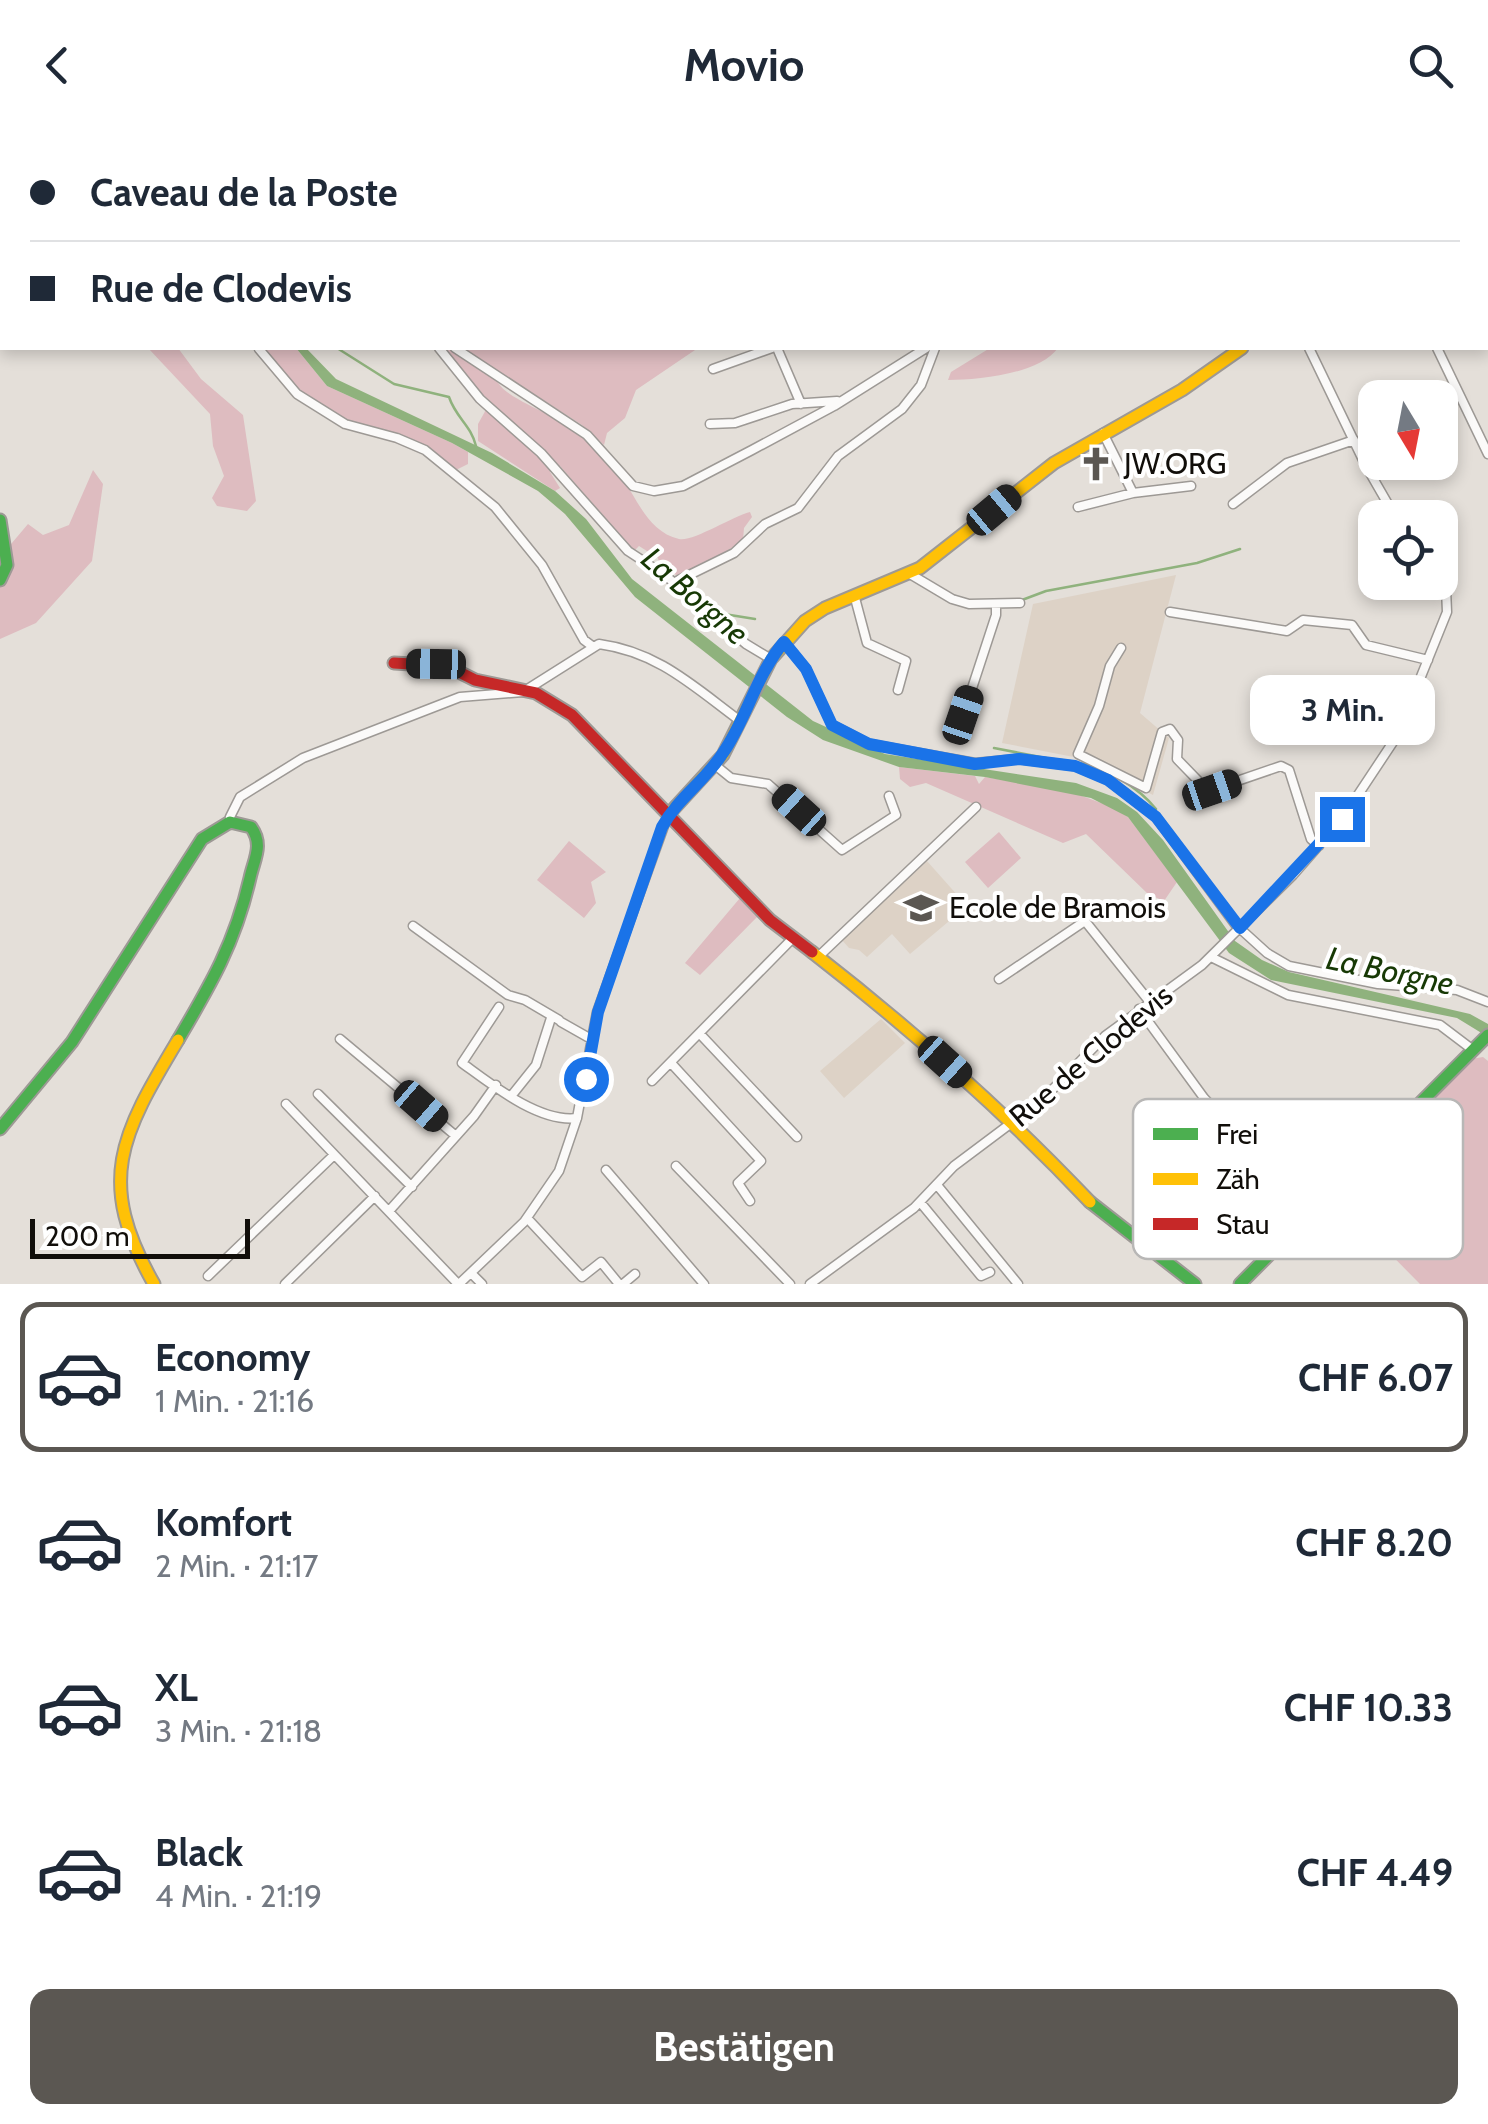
<!DOCTYPE html>
<html lang="de">
<head>
<meta charset="utf-8">
<style>
	body { margin:0; font-family:Cabin,sans-serif; background:#f2f2f3; color:#1f2937; height:100vh; display:flex; flex-direction:column; font-size:38px; white-space:nowrap }
	* { box-sizing:border-box; margin:0 }
	p { font-size:32px; color:#747a83 }
	.icon { flex:none; width:55px; height:55px; fill:none; stroke:currentColor; stroke-width:2; stroke-linecap:round; stroke-linejoin:round }
	.map { position:relative; height:1154px; overflow:hidden }
	.sheet { display:flex; flex-direction:column; background:#fff; flex:1 }
	.sheet>* { flex:none }
	.top-card { position:absolute; left:0px; top:0px; width:1490px; height:220px; box-shadow:0 5px 15px #0003; display:grid; align-content:center; height:220px; padding:0 30px; background:#fff }
	.needle { width:65px; rotate:170deg }
	.fabs { position:absolute; left:1358px; top:250px; display:grid; gap:20px }
	.fabs a { display:grid; place-items:center; width:100px; height:100px; border-radius:20px; background:#fff; box-shadow:0 5px 15px #0003; font-size:50px }
	.scale { position:absolute; left:30px; bottom:25px; width:220px; box-sizing:border-box; padding-left:10px; border:5px solid #110e0a; border-top:0; font-size:28px; line-height:35px; white-space:nowrap; color:#110e0a; -webkit-text-stroke:8px #fff; paint-order:stroke }
	.end { position:absolute; width:45px; height:45px; margin:-22px; border:12px solid #1a73e8; background:#fff; box-shadow:0 0 0 5px #fff }
	.from { border-radius:50% }
	.bubble { position:absolute; height:70px; border-radius:20px; background:#fff; box-shadow:0 5px 15px #0003; font-size:32px; font-weight:700; line-height:70px; text-align:center }
	.car { position:absolute; width:30px; height:60px; margin:-30px -15px; border-radius:12px; box-shadow:0 0 8px 2px #0007; background:linear-gradient(#222 24%,#8ab4d8 0 40%,#222 0 76%,#8ab4d8 0 86%,#222 0) }
	.top-card b { display:flex; align-items:center; gap:35px; height:95px; font-size:38px }
	.top-card b+b { border-top:2px solid #e0e1e3 }
	.top-card i { width:25px; height:25px; background:#1f2937 }
	ul { padding:18px 0 0; list-style:none }
	li { display:flex; align-items:center; gap:30px; height:150px; margin:0 20px 15px; padding:0 10px; border:5px solid transparent; border-radius:20px }
	li div { flex:1 }
	li b { display:block; font-size:38px }
	li em { font-style:normal; font-weight:700 }
	li.selected { border-color:#5b5752 }
	li>.icon { width:90px; height:90px; stroke-width:1.5 }
	.cta { display:flex; gap:20px; margin-top:auto; padding:20px 30px }
	.cta a { flex:1; height:115px; border-radius:20px; background:#5b5752; color:#fff; font-size:40px; font-weight:700; line-height:115px; text-align:center }
	header { display:flex; justify-content:space-between; align-items:center; height:130px; padding:0 30px; background:#fff; font-size:45px; font-weight:700 }
	.map>svg:first-child { display:block }
</style>
</head>
<body>
<header><svg class="icon" aria-label="back" viewBox="0 0 24 24"><path d="M15 5l-7 7 7 7"/></svg>Movio<svg class="icon" aria-label="search" viewBox="0 0 24 24"><circle cx="10" cy="10" r="6"/><path d="M15 15l6 6"/></svg></header>
<div class="map">
<svg width="1488" height="1154" viewBox="0 0 1488 1154">
	<rect width="100%" height="100%" fill="#e4dfd9"/>
	<path fill="#ddd2c6" d="M 1176,445 L 1140,583 L 1169,608 L 1153,665 L 1079,628 L 1002,613 L 1033,474 Z
		M 927,731 L 967,776 L 910,824 L 892,804 L 867,827 L 859,820 L 849,818 L 841,809 Z
		M 881,889 L 905,913 L 844,968 L 820,941 Z"/>
	<path fill="#debcc0" d="M 386,0 L 964,0 L 385,2 Z
		M 148,218 L 178,218 L 201,249 L 243,285 L 256,371 L 247,381 L 217,376 L 212,368 L 224,346 L 213,316 L 210,284 Z
		M 258,218 L 296,218 L 327,256 L 452,313 L 468,322 L 468,334 L 452,342 C 415,312 392,316 354,297 C 315,277 288,249 258,218 Z
		M 446,218 L 455,218 C 466,231 477,236 491,246 C 497,250 501,258 507,262 C 532,280 564,287 586,310 C 597,322 614,335 623,349 C 638,371 649,402 679,409 C 693,412 731,387 750,382 L 752,387 L 744,398 L 743,410 L 708,434 L 679,446 L 660,438 L 658,428 L 639,416 L 634,421 L 560,336 L 550,342 L 560,358 L 555,361 L 478,311 L 478,294 L 488,276 Z
		M 462,218 L 698,218 L 636,260 L 625,288 L 607,303 L 604,315 L 582,295 Z
		M 990,218 L 1058,218 C 1039,244 979,250 948,250 L 951,242 Z
		M 93,340 L 103,354 L 92,431 L 36,493 L 0,509 L 0,396 L 6,420 L 28,394 L 43,405 L 69,395 Z
		M 899,637 L 975,646 L 979,654 L 985,647 L 1066,660 L 1112,677 L 1128,687 L 1177,752 L 1164,771 L 1148,764 L 1086,704 L 1063,713 L 926,653 L 910,657 L 900,649 Z
		M 999,702 L 1021,728 L 988,758 L 965,732 Z
		M 569,711 L 606,742 L 591,752 L 596,773 L 584,788 L 537,750 Z
		M 740,768 L 758,786 L 700,845 L 685,833 Z
		M 1483,927 L 1488,931 L 1488,1154 L 1420,1154 L 1334,1067 L 1471,929 Z"/>
	<path fill="#8fb27d" d="M 296,218 L 306,218 L 336,249 L 492,323 L 555,361 L 586,389 L 632,449 L 813,591 L 885,624 L 1076,653 L 1117,668 L 1137,682 L 1163,710 L 1235,811 L 1262,830 L 1289,842 L 1470,884 L 1488,894 L 1488,907 L 1457,888 L 1271,850 L 1229,823 L 1128,687 L 1091,668 L 985,647 L 899,637 L 823,610 L 787,587 L 635,467 L 565,384 L 538,361 L 452,313 L 327,256 Z"/>
	<g fill="none" stroke-linecap="round" stroke-linejoin="round">
		<path stroke="#8fb27d" stroke-width="2.5" d="M 204,0 L 206,2
			M 337,218 L 394,254 L 449,267 C 456,288 471,295 476,316
			M 1022,470 L 1046,461 L 1197,433 L 1240,419
			M 724,484 L 755,489
			M 994,618 L 1056,630
			M 1079,633 C 1106,637 1139,658 1156,679"/>
		<path stroke="#8fb27d" stroke-width="14" d="M 193,0 L 195,2"/>
		<g stroke="#9d9995" stroke-width="11">
			<path id="street" d="M 439,218 L 480,269 L 541,323 L 628,421 L 666,446 L 746,514 L 771,529
				M 455,218 L 587,305 L 633,356 L 654,361 L 683,356 L 752,320 L 834,276 L 926,218
				M 777,218 L 801,274
				M 1309,218 L 1366,336 L 1396,388
				M 1437,218 L 1488,324
				M 259,219 L 297,264 L 345,294 L 397,308 L 425,320 L 495,377 L 542,435 L 584,510 L 592,516
				M 713,239 L 772,218
				M 710,294 L 735,293 L 792,274 L 837,271
				M 1133,363 L 1191,356
				M 1233,374 L 1287,333 L 1354,310
				M 1078,377 L 1133,363 L 1103,303
				M 910,444 L 952,469 L 969,474 L 1020,473
				M 675,452 L 734,423 L 765,394 L 798,378 L 838,326 L 902,279 L 921,255 L 935,218
				M 855,468 L 867,513 L 906,531 L 898,560
				M 1170,482 L 1287,501 L 1303,490 L 1352,495 L 1366,515 L 1428,530
				M 784,512 L 806,539 L 832,595 L 869,614 L 975,633 L 1019,629 L 1075,636 L 1108,650 L 1156,687 L 1235,794 L 1267,823 L 1289,836 L 1378,854 L 1457,860 L 1488,872
				M 1121,518 L 1110,536 L 1099,576 L 1078,624 L 1146,658 L 1162,602 L 1170,599 L 1178,610 L 1177,629 L 1208,661 L 1281,636 L 1289,640 L 1311,709 L 1319,716
				M 957,604 L 996,485 L 996,475
				M 715,635 L 731,648 L 768,654 L 842,720 L 896,685 L 889,666
				M 230,687 L 240,667 L 303,628 L 460,567 L 523,562 L 599,514 C 658,522 693,556 739,590
				M 413,796 L 508,865 L 525,870 L 559,890
				M 818,827 L 976,677
				M 1211,827 L 1288,865 L 1440,895 L 1473,920
				M 999,849 L 1085,791 L 1149,871
				M 499,877 L 462,933 C 491,954 539,993 577,988
				M 1139,879 L 1204,968 L 1301,1071
				M 561,892 L 591,909
				M 700,904 L 797,1007
				M 340,909 L 456,1006
				M 671,933 L 761,1031 L 738,1053 L 750,1071
				M 652,951 L 793,808
				M 318,964 L 412,1057
				M 512,965 L 536,935 L 551,888
				M 286,974 L 458,1154
				M 676,1036 L 790,1154
				M 606,1040 L 704,1154
				M 937,1055 L 1018,1154
				M 920,1072 L 981,1146 L 990,1142
				M 389,1081 L 474,986 L 496,955
				M 527,1088 L 582,1147 L 601,1132 L 619,1154
				M 471,1143 L 482,1154
				M 208,1146 L 334,1025
				M 285,1154 L 375,1066
				M 459,1154 L 524,1092 L 559,1041 L 577,988 L 597,882 L 668,685
				M 623,1154 L 635,1144
				M 810,1154 L 914,1078 L 954,1036 L 1042,970 L 1105,906 L 1202,835 L 1293,745 L 1342,689 L 1397,606 L 1447,482 L 1446,459 L 1440,447"/>
		</g>
		<g stroke="#9d9995" stroke-width="15">
			<path id="fast" d="M 1099,2 L 1102,0
				M 0,390 L 7,435 L 0,450
				M 0,999 L 72,912 L 202,709 L 230,692 L 251,697 C 264,715 254,729 250,748 C 235,813 211,854 178,910
				M 1090,1072 L 1195,1154
				M 1240,1154 L 1488,905"/>
		</g>
		<g stroke="#9d9995" stroke-width="15">
			<path id="slow" d="M 1437,2 L 1441,0
				M 1488,97 L 1488,98
				M 668,685 L 723,625 L 771,529 L 805,491 L 825,478 L 920,438 L 1054,333 L 1182,260 L 1242,218
				M 812,822 C 911,899 1004,981 1090,1072
				M 154,1154 C 95,1051 121,1005 178,910"/>
		</g>
		<g stroke="#9d9995" stroke-width="15">
			<path id="jam" d="M 394,533 L 447,536 L 475,550 L 536,563 L 572,585 L 770,790 L 812,822"/>
		</g>
		<use href="#street" stroke="#fbfaf9" stroke-width="8"/>
		<use href="#fast" stroke="#4caf50" stroke-width="11"/>
		<use href="#slow" stroke="#ffc107" stroke-width="11"/>
		<use href="#jam" stroke="#c62828" stroke-width="11"/>
	</g>
	<g fill="none" stroke-linecap="round" stroke-linejoin="round">
		<path stroke="#1a73e8" stroke-width="12" d="M 586,949 L 598,882 L 662,697 C 678,668 705,651 723,623 C 747,588 756,545 784,512 L 806,539 L 832,595 L 869,614 L 975,634 L 1019,629 L 1075,636 L 1108,650 L 1156,687 L 1240,798 L 1342,689"/>
	</g>
	<defs>
		<g id="church-bare" transform="scale(2.7)"><path d="M-1.2-6h2.4v3.5h3.3v2.4h-3.3V6h-2.4V-.1h-3.3v-2.4h3.3Z" fill="#5b5752" stroke="#fff" stroke-width="2.5" paint-order="stroke"/></g>
		<g id="school-bare" transform="scale(2.7)"><path d="M0-5L7-2L0 1L-7-2ZM-4 1L0 2.5L4 1V4Q0 6-4 4Z" fill="#5b5752" stroke="#fff" stroke-width="2.5" paint-order="stroke"/></g>
	</defs>
	<g fill-rule="evenodd">
		<use href="#church-bare" x="1096" y="334"/>
		<use href="#school-bare" x="921" y="778"/>
	</g>
	<g text-anchor="middle" stroke-width="8" stroke-linejoin="round" paint-order="stroke">
		<g font-size="30" fill="#110e0a" stroke="#fff" text-anchor="start">
			<text x="1124" y="344">JW.ORG</text>
			<text x="949" y="788">Ecole de Bramois</text>
		</g>
		<g font-size="30" fill="#110e0a" stroke="#fff">
			<text transform="translate(1091 926) rotate(-40)" y="10">Rue de Clodevis</text>
		</g>
		<g font-size="32" font-style="italic" fill="#173905" stroke="#fff">
			<text transform="translate(695 466) rotate(41)" y="11">La Borgne</text>
			<text transform="translate(1390 841) rotate(12)" y="11">La Borgne</text>
		</g>
	</g>
	<rect x="1133" y="969" width="330" height="160" rx="15" fill="#fff" stroke="#b8b7b6" stroke-width="2.5"/>
	<rect x="1153" y="998" width="45" height="12" fill="#4caf50"/>
	<rect x="1153" y="1043" width="45" height="12" fill="#ffc107"/>
	<rect x="1153" y="1088" width="45" height="12" fill="#c62828"/>
	<g font-size="28" fill="#110e0a">
		<text x="1216" y="1014">Frei</text>
		<text x="1216" y="1059">Zäh</text>
		<text x="1216" y="1104">Stau</text>
	</g>
</svg>
<div class="fabs">
<a><svg class="needle" viewBox="-14 -14 28 28"><path d="M0-13l5 13h-10z" fill="#e53935"/><path d="M0 13l5-13h-10z" fill="#747a83"/></svg></a>
<a><svg class="icon" aria-label="locate" viewBox="0 0 24 24"><circle cx="12" cy="12" r="6"/><path d="M12 2v4M12 18v4M2 12h4M18 12h4"/></svg></a>
</div>
<div class="scale">200 m</div>
<i class="end from" style="left:586px;top:949px"></i>
<i class="end" style="left:1342px;top:689px"></i>
<div class="bubble" style="left:1250px;top:545px;width:185px">3 Min.</div>
<i class="car" style="left:994px;top:380px;rotate:50deg"></i>
<i class="car" style="left:436px;top:534px;rotate:271deg"></i>
<i class="car" style="left:963px;top:585px;rotate:19deg"></i>
<i class="car" style="left:1212px;top:660px;rotate:71deg"></i>
<i class="car" style="left:799px;top:680px;rotate:312deg"></i>
<i class="car" style="left:945px;top:932px;rotate:132deg"></i>
<i class="car" style="left:421px;top:976px;rotate:131deg"></i>
<div class="top-card">
<b><i class="from"></i>Caveau de la Poste</b>
<b><i></i>Rue de Clodevis</b>
</div>
</div>
<section class="sheet">
<ul>
<li class="selected"><svg class="icon" aria-label="car" viewBox="0 0 24 24"><path d="M5 17H2v-5l4-1 3-4h7l3 4 3 1v5h-3M9 17h6M6 11h13"/><circle cx="7" cy="17" r="2"/><circle cx="17" cy="17" r="2"/></svg><div><b>Economy</b><p>1 Min. · 21:16</p></div><em>CHF 6.07</em></li>
<li><svg class="icon" aria-label="car" viewBox="0 0 24 24"><path d="M5 17H2v-5l4-1 3-4h7l3 4 3 1v5h-3M9 17h6M6 11h13"/><circle cx="7" cy="17" r="2"/><circle cx="17" cy="17" r="2"/></svg><div><b>Komfort</b><p>2 Min. · 21:17</p></div><em>CHF 8.20</em></li>
<li><svg class="icon" aria-label="car" viewBox="0 0 24 24"><path d="M5 17H2v-5l4-1 3-4h7l3 4 3 1v5h-3M9 17h6M6 11h13"/><circle cx="7" cy="17" r="2"/><circle cx="17" cy="17" r="2"/></svg><div><b>XL</b><p>3 Min. · 21:18</p></div><em>CHF 10.33</em></li>
<li><svg class="icon" aria-label="car" viewBox="0 0 24 24"><path d="M5 17H2v-5l4-1 3-4h7l3 4 3 1v5h-3M9 17h6M6 11h13"/><circle cx="7" cy="17" r="2"/><circle cx="17" cy="17" r="2"/></svg><div><b>Black</b><p>4 Min. · 21:19</p></div><em>CHF 4.49</em></li>
</ul>
<div class="cta"><a>Bestätigen</a></div>
</section>
</body>
</html>
